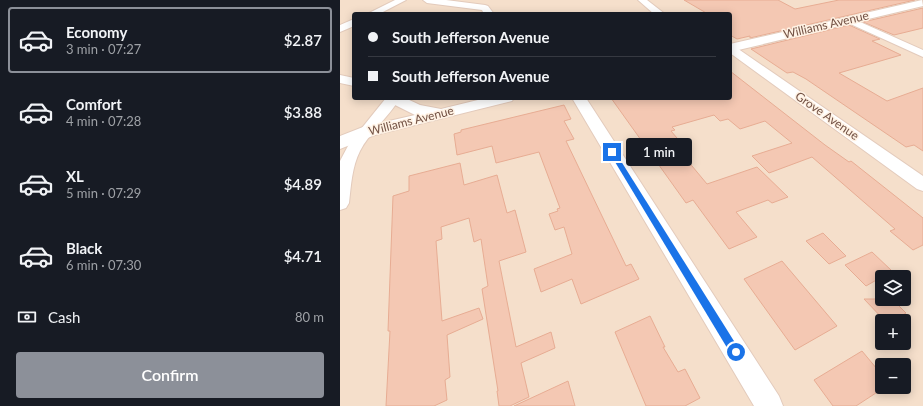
<!DOCTYPE html>
<html lang="en">
<head>
<meta charset="utf-8">
<style>
	body { margin:0; font-family:Lato,sans-serif; background:#242831; color:#f1f3f6; height:100vh; display:flex; flex-direction:column; font-size:15px; white-space:nowrap }
	* { box-sizing:border-box; margin:0 }
	p { font-size:13px; color:#9ea1a6 }
	.icon { flex:none; width:22px; height:22px; fill:none; stroke:currentColor; stroke-width:2; stroke-linecap:round; stroke-linejoin:round }
	.map { position:relative; flex:1; overflow:hidden }
	.panel { display:flex; flex-direction:column; background:#171b24; width:340px }
	.panel>* { flex:none }
	.guide { position:absolute; left:12px; top:12px; width:380px; height:88px; border-radius:4px; box-shadow:0 2px 10px #0003; display:grid; align-content:center; height:88px; padding:0 16px; background:#171b24 }
	.buttons { position:absolute; left:535px; top:270px; display:grid; gap:8px }
	.buttons a { display:grid; place-items:center; width:36px; height:36px; border-radius:4px; background:#171b24; box-shadow:0 2px 10px #0003; font-size:20px }
	.end { position:absolute; width:18px; height:18px; margin:-9px; border:5px solid #1a73e8; background:#fff; box-shadow:0 0 0 2px #fff }
	.from { border-radius:50% }
	.bubble { position:absolute; height:28px; border-radius:4px; background:#171b24; box-shadow:0 2px 10px #0003; font-size:13px; font-weight:600; line-height:28px; text-align:center }
	.guide b { display:flex; align-items:center; gap:14px; height:38px; font-size:15px }
	.guide b+b { border-top:1px solid #363941 }
	.guide i { width:10px; height:10px; background:#f1f3f6 }
	ul { padding:7px 0 0; list-style:none }
	li { display:flex; align-items:center; gap:12px; height:66px; margin:0 8px 6px; padding:0 8px; border:2px solid transparent; border-radius:4px }
	li div { flex:1 }
	li b { display:block; font-size:15px }
	li em { font-style:normal; font-weight:600 }
	li.active { border-color:#8c9099 }
	li>.icon { width:36px; height:36px; stroke-width:1.5 }
	.pay { display:flex; align-items:center; gap:10px; height:44px; padding:0 16px; font-size:15px }
	.pay p { margin-inline-start:auto }
	.action { display:flex; gap:8px; margin-top:auto; padding:8px 16px }
	.action a { flex:1; height:46px; border-radius:4px; background:#8c9099; color:#fff; font-size:16px; font-weight:600; line-height:46px; text-align:center }
	main { display:flex; flex:1; min-height:0 }
	.map>svg:first-child { display:block }
</style>
</head>
<body>
<main>
<section class="panel">
<ul>
<li class="active"><svg class="icon" aria-label="car" viewBox="0 0 24 24"><path d="M5 17H2v-5l4-1 3-4h7l3 4 3 1v5h-3M9 17h6M6 11h13"/><circle cx="7" cy="17" r="2"/><circle cx="17" cy="17" r="2"/></svg><div><b>Economy</b><p>3 min · 07:27</p></div><em>$2.87</em></li>
<li><svg class="icon" aria-label="car" viewBox="0 0 24 24"><path d="M5 17H2v-5l4-1 3-4h7l3 4 3 1v5h-3M9 17h6M6 11h13"/><circle cx="7" cy="17" r="2"/><circle cx="17" cy="17" r="2"/></svg><div><b>Comfort</b><p>4 min · 07:28</p></div><em>$3.88</em></li>
<li><svg class="icon" aria-label="car" viewBox="0 0 24 24"><path d="M5 17H2v-5l4-1 3-4h7l3 4 3 1v5h-3M9 17h6M6 11h13"/><circle cx="7" cy="17" r="2"/><circle cx="17" cy="17" r="2"/></svg><div><b>XL</b><p>5 min · 07:29</p></div><em>$4.89</em></li>
<li><svg class="icon" aria-label="car" viewBox="0 0 24 24"><path d="M5 17H2v-5l4-1 3-4h7l3 4 3 1v5h-3M9 17h6M6 11h13"/><circle cx="7" cy="17" r="2"/><circle cx="17" cy="17" r="2"/></svg><div><b>Black</b><p>6 min · 07:30</p></div><em>$4.71</em></li>
</ul>
<div class="pay"><svg class="icon" aria-label="cash" viewBox="0 0 24 24"><path d="M3 7h18v10H3z"/><circle cx="12" cy="12" r="2"/></svg>Cash<p>80 m</p></div>
<div class="action"><a>Confirm</a></div>
</section>
<div class="map">
<svg width="583" height="406" viewBox="0 0 583 406">
	<rect width="100%" height="100%" fill="#fdeedd"/>
	<path fill="#f5dfcb" fill-rule="evenodd" d="M 0,0 L 583,0 L 583,406 L 0,406 ZM 14,14 L 390,14 L 390,98 L 14,98 ZM 542,277 L 564,277 L 564,299 L 542,299 ZM 542,321 L 564,321 L 564,343 L 542,343 ZM 542,365 L 564,365 L 564,387 L 542,387 Z"/>
	<path fill="#f4c8b3" stroke="#e7ac93" d="M 344,0 L 438,0 L 455,9 L 499,0 L 575,0 L 410,38 L 410,36 L 397,39 L 390,35 L 390,14 L 368,14 Z
		M 583,8 L 583,28 L 554,35 L 523,22 Z
		M 509,25 L 540,39 L 532,41 L 561,55 L 499,73 L 547,101 L 583,88 L 583,151 L 574,145 L 566,147 L 466,79 L 453,72 L 447,73 L 411,49 Z
		M 390,71 L 485,145 L 509,162 L 511,161 L 583,218 L 583,245 L 573,250 L 550,231 L 555,229 L 472,157 L 429,173 L 412,156 L 452,143 L 425,121 L 400,129 L 388,119 L 380,121 L 374,115 L 332,127 L 335,130 L 331,131 L 349,152 L 342,154 L 367,184 L 417,167 L 448,197 L 432,203 L 428,200 L 396,212 L 417,237 L 389,249 L 353,200 L 346,203 L 271,98 L 390,98 Z
		M 224,105 L 231,119 L 224,121 L 234,139 L 226,141 L 286,266 L 291,264 L 299,279 L 241,304 L 232,279 L 201,292 L 194,269 L 232,254 L 224,227 L 215,230 L 209,214 L 218,211 L 217,209 L 220,208 L 199,152 L 156,163 L 152,146 L 117,155 L 114,134 L 121,132 L 121,130 Z
		M 120,163 L 124,185 L 157,175 L 167,213 L 175,210 L 186,252 L 159,261 L 176,347 L 211,332 L 215,348 L 181,363 L 189,397 L 170,406 L 159,406 L 157,391 L 158,391 L 142,289 L 148,286 L 141,239 L 134,242 L 129,218 L 101,227 L 102,239 L 96,241 L 102,321 L 139,308 L 143,319 L 107,335 L 110,377 L 105,380 L 107,400 L 94,406 L 46,406 L 50,331 L 48,331 L 53,196 L 69,191 L 69,176 Z
		M 483,233 L 506,256 L 489,264 L 466,241 Z
		M 532,252 L 552,271 L 526,286 L 505,265 Z
		M 442,261 L 497,326 L 455,350 L 404,279 Z
		M 524,299 L 552,299 L 566,313 L 552,321 L 545,321 Z
		M 310,316 L 325,347 L 323,347 L 338,372 L 345,369 L 360,398 L 345,406 L 306,406 L 275,332 Z
		M 522,351 L 542,375 L 542,389 L 516,406 L 493,406 L 474,380 Z
		M 228,381 L 235,406 L 174,406 Z"/>
	<g fill="none" stroke-linecap="round" stroke-linejoin="round">
		<g stroke="#e3cbbc" stroke-width="2">
			<path id="minor" d="M 55,0 L 66,0 L 39,14 L 27,14 Z
				M 83,0 L 106,0 L 145,5 L 148,6 L 154,14 L 144,14 L 142,10 L 87,3 Z
				M 298,0 L 307,0 L 325,14 L 314,14 Z
				M 509,17 L 583,50 L 583,57 L 506,22 L 504,20 Z
				M 14,19 L 14,26 L 0,32 L 0,25 Z
				M 390,45 L 394,46 L 583,176 L 583,191 L 577,189 L 390,53 Z
				M 0,75 L 14,78 L 14,86 L 0,83 Z
				M 46,98 L 60,98 C 49,117 29,133 20,151 C 12,167 11,185 9,203 L 6,208 L 0,210 L 0,161 L 9,144 Z
				M 232,98 L 246,98 L 439,396 L 443,406 L 414,406 Z"/>
		</g>
		<g stroke="#e3cbbc" stroke-width="2">
			<path id="tertiary" d="M 582,0 L 583,6 L 390,52 L 390,44 Z
				M 45,98 L 65,98 L 80,105 L 101,109 L 146,98 L 174,98 L 172,101 L 35,135 L 0,149 L 0,136 L 23,127 L 75,115 L 47,101 Z"/>
		</g>
		<use href="#minor" fill="#fff" fill-rule="evenodd"/>
		<use href="#tertiary" fill="#fff" fill-rule="evenodd"/>
	</g>
	<path fill="#1a73e8" d="M 270,150 L 274,150 L 399,349 L 400,352 L 399,356 L 396,357 L 392,356 L 269,152 Z"/>
	<g text-anchor="middle" stroke-width="3" stroke-linejoin="round" paint-order="stroke">
		<g font-size="12" fill="#735245" stroke="#fff2e4">
			<text transform="translate(486 25) rotate(-13)" y="4">Williams Avenue</text>
			<text transform="translate(487 116) rotate(35)" y="4">Grove Avenue</text>
			<text transform="translate(71 121) rotate(-14)" y="4">Williams Avenue</text>
		</g>
	</g>
</svg>
<div class="buttons">
<a><svg class="icon" aria-label="layers" viewBox="0 0 24 24"><path d="M12 4l9 5-9 5-9-5zM3 14l9 5 9-5"/></svg></a>
<a>+</a>
<a>−</a>
</div>
<i class="end from" style="left:396px;top:352px"></i>
<i class="end" style="left:272px;top:152px"></i>
<div class="bubble" style="left:286px;top:138px;width:66px">1 min</div>
<div class="guide">
<b><i class="from"></i>South Jefferson Avenue</b>
<b><i></i>South Jefferson Avenue</b>
</div>
</div>
</main>
</body>
</html>
